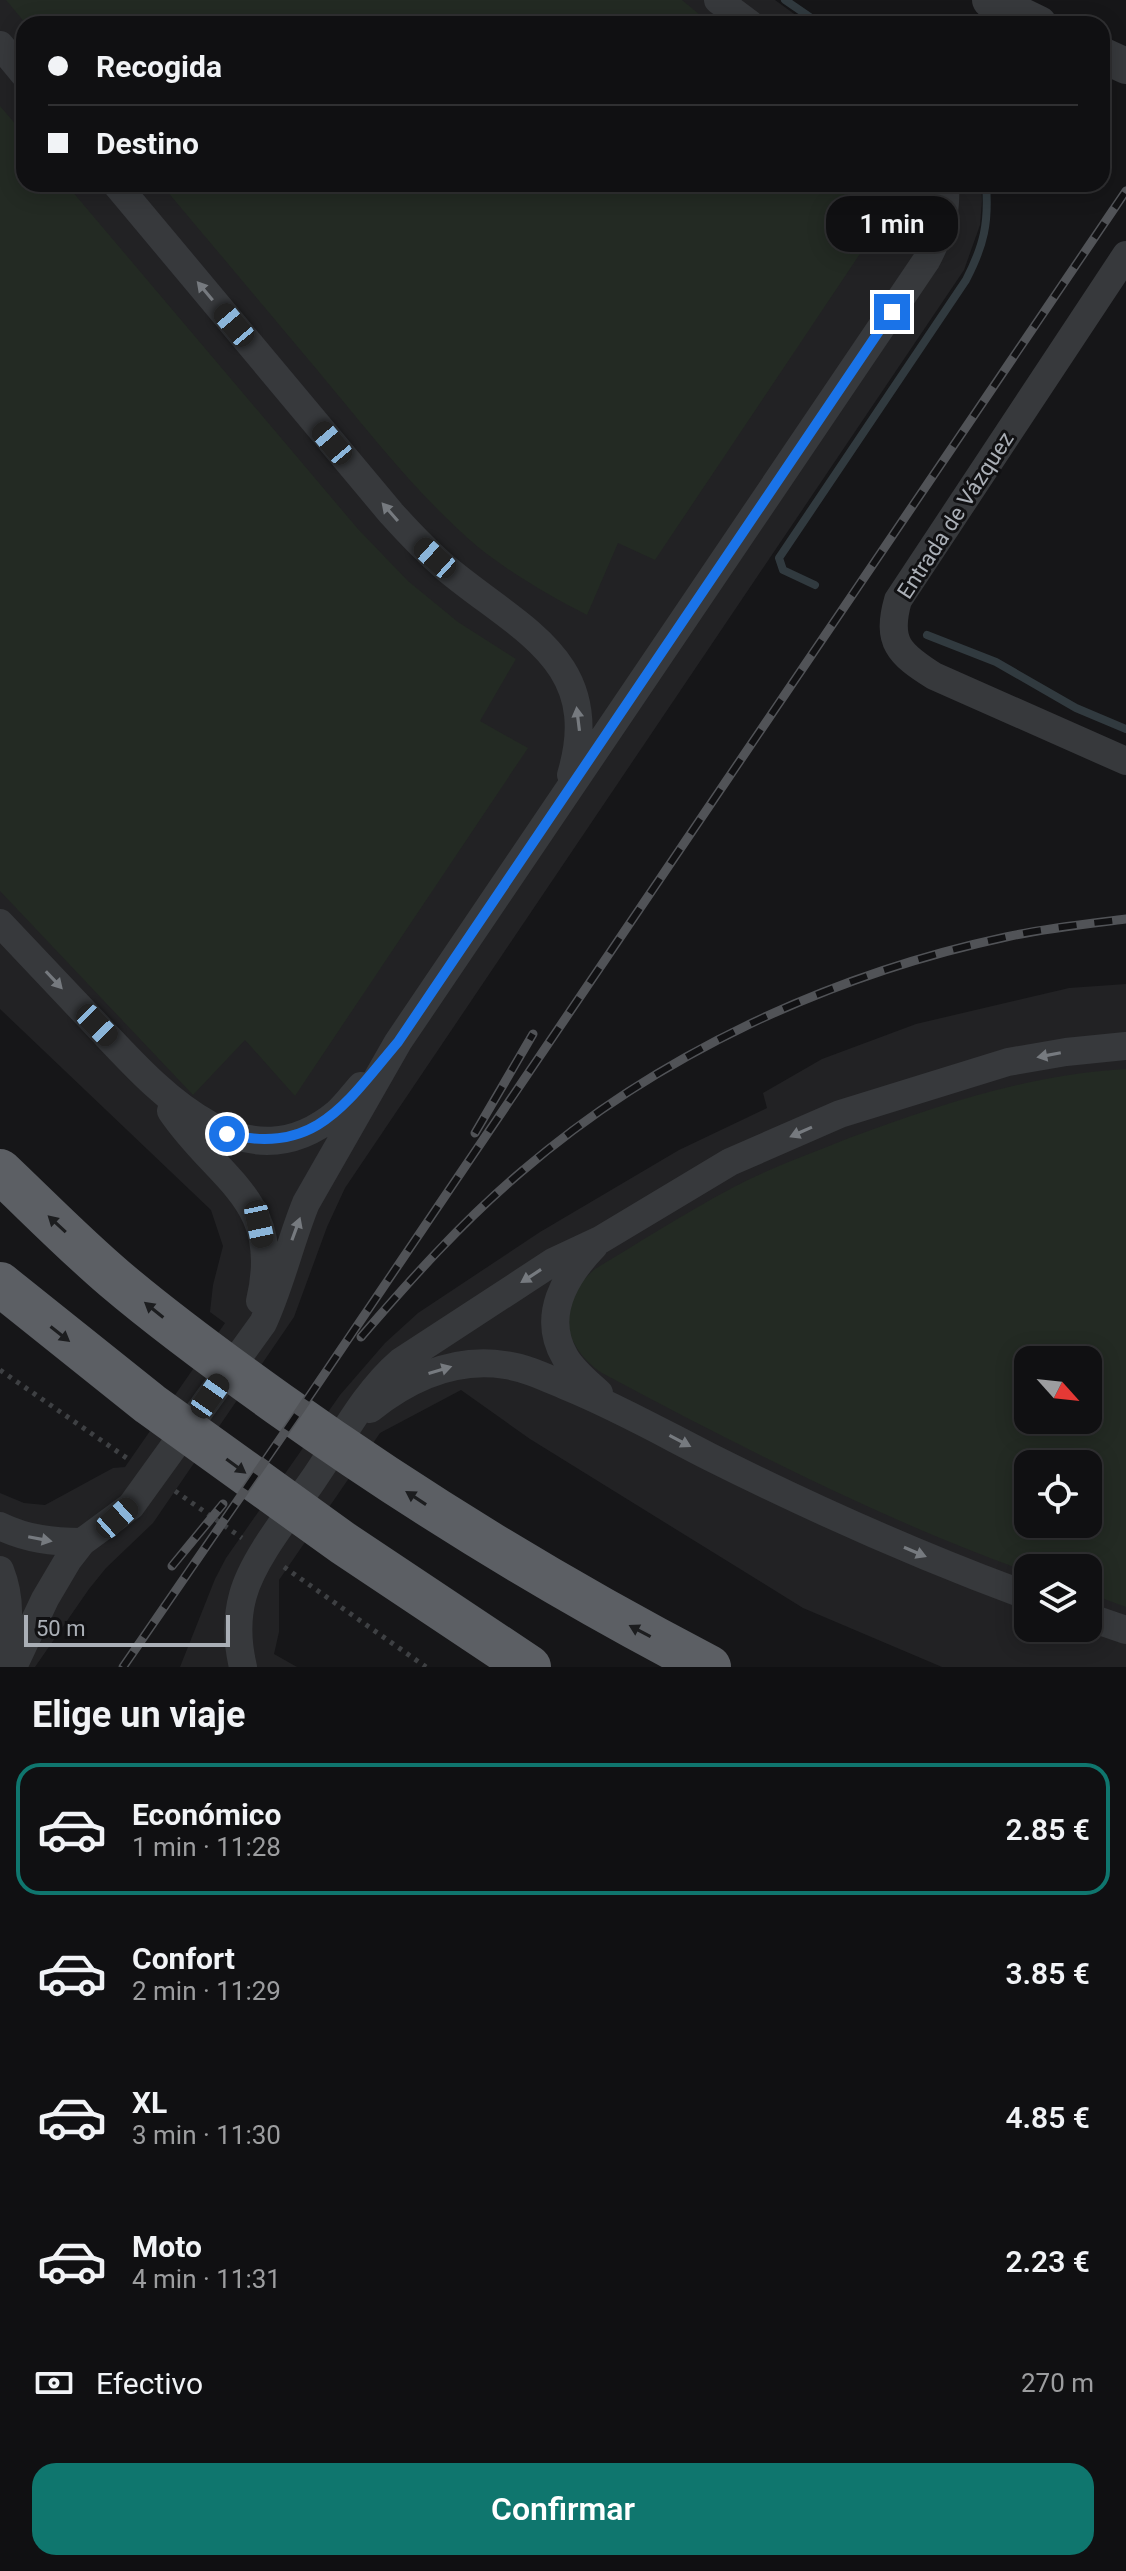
<!DOCTYPE html>
<html lang="es">
<head>
<meta charset="utf-8">
<style>
	body { margin:0; font-family:Roboto,sans-serif; background:#1e1e20; color:#f1f3f6; height:100vh; display:flex; flex-direction:column; font-size:30px; white-space:nowrap }
	* { box-sizing:border-box; margin:0 }
	p { font-size:26px; color:#9c9d9f }
	.icon { flex:none; width:44px; height:44px; fill:none; stroke:currentColor; stroke-width:2; stroke-linecap:round; stroke-linejoin:round }
	.map { position:relative; height:1667px; overflow:hidden }
	.details { display:flex; flex-direction:column; background:#101012; flex:1 }
	.details>* { flex:none }
	.banner { position:absolute; left:16px; top:16px; width:1094px; height:176px; border-radius:24px; box-shadow:0 4px 20px #0003,0 0 0 2px #303032; display:grid; align-content:center; height:176px; padding:0 32px; background:#101012 }
	.needle { width:52px; rotate:117deg }
	.tools { position:absolute; left:1014px; top:1346px; display:grid; gap:16px }
	.tools a { display:grid; place-items:center; width:88px; height:88px; border-radius:16px; background:#101012; box-shadow:0 4px 20px #0003,0 0 0 2px #303032; font-size:40px }
	.scale { position:absolute; left:24px; bottom:20px; width:206px; box-sizing:border-box; padding-left:8px; border:4px solid #aaafb6; border-top:0; font-size:22px; line-height:28px; white-space:nowrap; color:#aaafb6; -webkit-text-stroke:6px #111113; paint-order:stroke }
	.end { position:absolute; width:36px; height:36px; margin:-18px; border:10px solid #1a73e8; background:#fff; box-shadow:0 0 0 4px #fff }
	.from { border-radius:50% }
	.bubble { position:absolute; height:56px; border-radius:24px; background:#101012; box-shadow:0 4px 20px #0003,0 0 0 2px #303032; font-size:26px; font-weight:600; line-height:56px; text-align:center }
	.car { position:absolute; width:24px; height:48px; margin:-24px -12px; border-radius:10px; box-shadow:0 0 6px 2px #0007; background:linear-gradient(#222 24%,#8ab4d8 0 40%,#222 0 76%,#8ab4d8 0 86%,#222 0) }
	.banner b { display:flex; align-items:center; gap:28px; height:76px; font-size:30px }
	.banner b+b { border-top:2px solid #303032 }
	.banner i { width:20px; height:20px; background:#f1f3f6 }
	ul { padding:0; list-style:none }
	li { display:flex; align-items:center; gap:24px; height:132px; margin:0 16px 12px; padding:0 16px; border:4px solid transparent; border-radius:24px }
	li div { flex:1 }
	li b { display:block; font-size:30px }
	li em { font-style:normal; font-weight:600 }
	li.active { border-color:#0f766e }
	li>.icon { width:72px; height:72px; stroke-width:1.5 }
	h2 { padding:0 32px; font-size:36px; line-height:96px }
	.pay { display:flex; align-items:center; gap:20px; height:88px; padding:0 32px; font-size:30px }
	.pay p { margin-inline-start:auto }
	.cta { display:flex; gap:16px; margin-top:auto; padding:16px 32px }
	.cta a { flex:1; height:92px; border-radius:24px; background:#0f766e; color:#fff; font-size:32px; font-weight:600; line-height:92px; text-align:center }
	.map>svg:first-child { display:block }
</style>
</head>
<body>
<div class="map">
<svg width="1126" height="1667" viewBox="0 0 1126 1667">
	<rect width="100%" height="100%" fill="#161618"/>
	<path fill="#222224" fill-rule="evenodd" d="M 0,0 L 775,0 L 808,24 L 24,24 L 24,184 L 981,184 L 982,201 L 980,225 L 964,270 L 345,1188 L 327,1227 L 294,1317 L 153,1523 L 106,1568 L 89,1589 L 35,1667 L 0,1667 L 0,1493 L 24,1503 L 45,1505 L 113,1468 L 125,1467 L 225,1323 L 210,1312 L 213,1285 L 223,1246 L 211,1210 L 0,1009 Z
		M 1126,984 L 1126,1667 L 942,1667 L 803,1608 L 530,1439 L 461,1390 L 380,1433 L 279,1580 L 279,1632 L 274,1654 L 297,1667 L 180,1667 L 215,1579 L 226,1558 L 340,1395 L 385,1343 L 418,1313 L 540,1232 L 679,1150 L 767,1108 L 763,1093 L 822,1059 L 916,1024 L 1069,988 ZM 1028,1360 L 1088,1360 L 1088,1420 L 1028,1420 ZM 1028,1464 L 1088,1464 L 1088,1524 L 1028,1524 ZM 1028,1568 L 1088,1568 L 1088,1628 L 1028,1628 Z"/>
	<path fill="#232a23" fill-rule="evenodd" d="M 6,0 L 682,0 L 711,24 L 26,24 Z
		M 0,106 L 24,134 L 24,184 L 66,184 L 358,529 L 408,581 L 458,622 L 516,659 L 480,721 L 528,748 L 295,1096 L 245,1040 L 193,1095 L 0,891 Z
		M 161,184 L 864,184 L 856,198 L 886,215 L 655,560 L 618,543 L 587,615 C 548,595 512,574 478,547 C 418,496 368,431 318,371 C 266,309 213,246 161,184 Z
		M 1126,1069 L 1126,1607 L 1088,1593 L 1088,1568 L 1028,1568 L 1028,1572 C 880,1519 741,1447 602,1373 C 561,1345 555,1302 595,1269 C 640,1242 685,1213 732,1188 C 769,1168 810,1154 849,1138 C 938,1105 1030,1074 1126,1069 ZM 1028,1360 L 1088,1360 L 1088,1420 L 1028,1420 ZM 1028,1464 L 1088,1464 L 1088,1524 L 1028,1524 Z"/>
	<g fill="none" stroke-linecap="round" stroke-linejoin="round">
		<path stroke="#313a3f" stroke-width="8" d="M 785,0 L 820,24
			M 815,585 L 783,570 L 779,558 L 966,280 C 984,245 989,223 986,184
			M 927,635 L 996,662 L 1076,708 L 1126,729"/>
		<path stroke="#3e4043" stroke-width="5" stroke-dasharray="4 6" stroke-linecap="butt" d="M 0,1370 L 131,1461
			M 175,1491 L 242,1538
			M 284,1567 L 426,1667"/>
		<path stroke="#37393c" stroke-width="28" d="M 718,0 L 750,24
			M 0,45 L 24,74
			M 116,184 L 391,513 C 409,533 427,552 447,569 C 520,630 605,661 571,775
			M 1126,255 L 898,600 C 886,642 899,654 934,676 L 1126,761
			M 0,923 C 35,960 70,997 105,1034 C 164,1097 248,1187 337,1113 C 346,1105 353,1095 361,1086
			M 171,1111 C 218,1181 284,1199 260,1301
			M 594,1246 C 565,1276 541,1316 565,1357 C 573,1371 587,1382 599,1393
			M 370,1409 C 409,1378 454,1357 505,1365 C 527,1368 547,1378 568,1387 C 617,1407 663,1433 710,1457 C 814,1509 919,1556 1028,1596
			M 0,1526 C 27,1539 53,1542 82,1542
			M 0,1570 C 11,1598 10,1628 0,1656
			M 1088,1617 L 1126,1630
			M 13,1667 L 45,1599 L 68,1560 L 82,1542 L 131,1506 L 263,1323 C 281,1284 290,1242 306,1203 L 398,1042 L 926,261 C 940,235 947,214 945,184
			M 243,1667 C 237,1642 236,1620 243,1595 C 253,1558 291,1512 313,1480 C 340,1441 364,1393 400,1362 L 553,1262 L 600,1240 L 730,1162 L 840,1114 L 1008,1062 L 1066,1052 L 1126,1046"/>
		<path stroke="#37393c" stroke-width="36" d="M 990,0 L 1039,24
			M 1102,55 L 1126,66"/>
		<path stroke="#5c5f64" stroke-width="44" d="M 0,1171 C 38,1207 75,1245 115,1279 C 168,1324 223,1364 279,1404 C 418,1503 557,1588 709,1667
			M 0,1284 L 150,1404 L 343,1543 L 529,1667"/>
		<g stroke="#515357" stroke-width="9">
			<path id="rail" d="M 475,1133 L 533,1034
				M 361,1337 C 411,1279 462,1222 521,1172 C 658,1054 830,975 1006,937 C 1046,928 1086,924 1126,919
				M 172,1566 L 223,1504
				M 123,1667 L 298,1413 L 1126,191"/>
		</g>
		<use href="#rail" stroke="#111113" stroke-width="6" stroke-dasharray="18" stroke-linecap="butt"/>
	</g>
	<defs><path id="oneway-solid" d="M-6-.8H1V-3.2L6.5 0L1 3.2V.8H-6Z" transform="scale(2)"/></defs>
	<g fill="#767a7f">
		<use href="#oneway-solid" transform="translate(205 291) rotate(-130)"/>
		<use href="#oneway-solid" transform="translate(390 512) rotate(-131)"/>
		<use href="#oneway-solid" transform="translate(578 719) rotate(-97)"/>
		<use href="#oneway-solid" transform="translate(54 980) rotate(47)"/>
		<use href="#oneway-solid" transform="translate(1049 1055) rotate(169)"/>
		<use href="#oneway-solid" transform="translate(801 1132) rotate(156)"/>
		<use href="#oneway-solid" transform="translate(296 1229) rotate(-70)"/>
		<use href="#oneway-solid" transform="translate(531 1276) rotate(147)"/>
		<use href="#oneway-solid" transform="translate(440 1370) rotate(-17)"/>
		<use href="#oneway-solid" transform="translate(680 1441) rotate(28)"/>
		<use href="#oneway-solid" transform="translate(40 1539) rotate(11)"/>
		<use href="#oneway-solid" transform="translate(915 1552) rotate(23)"/>
	</g>
	<g fill="#1c1d1f">
		<use href="#oneway-solid" transform="translate(57 1224) rotate(-137)"/>
		<use href="#oneway-solid" transform="translate(154 1310) rotate(-141)"/>
		<use href="#oneway-solid" transform="translate(60 1334) rotate(38)"/>
		<use href="#oneway-solid" transform="translate(236 1466) rotate(36)"/>
		<use href="#oneway-solid" transform="translate(416 1498) rotate(-147)"/>
		<use href="#oneway-solid" transform="translate(640 1631) rotate(-152)"/>
	</g>
	<g fill="none" stroke-linecap="round" stroke-linejoin="round">
		<path stroke="#1a73e8" stroke-width="10" d="M 227,1134 C 316,1156 346,1103 398,1042 L 892,312"/>
	</g>
	<g text-anchor="middle" stroke-width="6" stroke-linejoin="round" paint-order="stroke">
		<g font-size="22" fill="#aaafb6" stroke="#111113">
			<text transform="translate(955 515) rotate(-57)" y="8">Entrada de Vázquez</text>
		</g>
	</g>
</svg>
<div class="tools">
<a><svg class="needle" viewBox="-14 -14 28 28"><path d="M0-13l5 13h-10z" fill="#e53935"/><path d="M0 13l5-13h-10z" fill="#9c9d9f"/></svg></a>
<a><svg class="icon" aria-label="locate" viewBox="0 0 24 24"><circle cx="12" cy="12" r="6"/><path d="M12 2v4M12 18v4M2 12h4M18 12h4"/></svg></a>
<a><svg class="icon" aria-label="layers" viewBox="0 0 24 24"><path d="M12 4l9 5-9 5-9-5zM3 14l9 5 9-5"/></svg></a>
</div>
<div class="scale">50 m</div>
<i class="end from" style="left:227px;top:1134px"></i>
<i class="end" style="left:892px;top:312px"></i>
<div class="bubble" style="left:826px;top:196px;width:132px">1 min</div>
<i class="car" style="left:234px;top:325px;rotate:320deg"></i>
<i class="car" style="left:332px;top:443px;rotate:320deg"></i>
<i class="car" style="left:435px;top:558px;rotate:312deg"></i>
<i class="car" style="left:97px;top:1025px;rotate:136deg"></i>
<i class="car" style="left:259px;top:1224px;rotate:168deg"></i>
<i class="car" style="left:210px;top:1396px;rotate:35deg"></i>
<i class="car" style="left:117px;top:1518px;rotate:48deg"></i>
<div class="banner">
<b><i class="from"></i>Recogida</b>
<b><i></i>Destino</b>
</div>
</div>
<section class="details">
<h2>Elige un viaje</h2>
<ul>
<li class="active"><svg class="icon" aria-label="car" viewBox="0 0 24 24"><path d="M5 17H2v-5l4-1 3-4h7l3 4 3 1v5h-3M9 17h6M6 11h13"/><circle cx="7" cy="17" r="2"/><circle cx="17" cy="17" r="2"/></svg><div><b>Económico</b><p>1 min · 11:28</p></div><em>2.85 €</em></li>
<li><svg class="icon" aria-label="car" viewBox="0 0 24 24"><path d="M5 17H2v-5l4-1 3-4h7l3 4 3 1v5h-3M9 17h6M6 11h13"/><circle cx="7" cy="17" r="2"/><circle cx="17" cy="17" r="2"/></svg><div><b>Confort</b><p>2 min · 11:29</p></div><em>3.85 €</em></li>
<li><svg class="icon" aria-label="car" viewBox="0 0 24 24"><path d="M5 17H2v-5l4-1 3-4h7l3 4 3 1v5h-3M9 17h6M6 11h13"/><circle cx="7" cy="17" r="2"/><circle cx="17" cy="17" r="2"/></svg><div><b>XL</b><p>3 min · 11:30</p></div><em>4.85 €</em></li>
<li><svg class="icon" aria-label="car" viewBox="0 0 24 24"><path d="M5 17H2v-5l4-1 3-4h7l3 4 3 1v5h-3M9 17h6M6 11h13"/><circle cx="7" cy="17" r="2"/><circle cx="17" cy="17" r="2"/></svg><div><b>Moto</b><p>4 min · 11:31</p></div><em>2.23 €</em></li>
</ul>
<div class="pay"><svg class="icon" aria-label="cash" viewBox="0 0 24 24"><path d="M3 7h18v10H3z"/><circle cx="12" cy="12" r="2"/></svg>Efectivo<p>270 m</p></div>
<div class="cta"><a>Confirmar</a></div>
</section>
</body>
</html>
